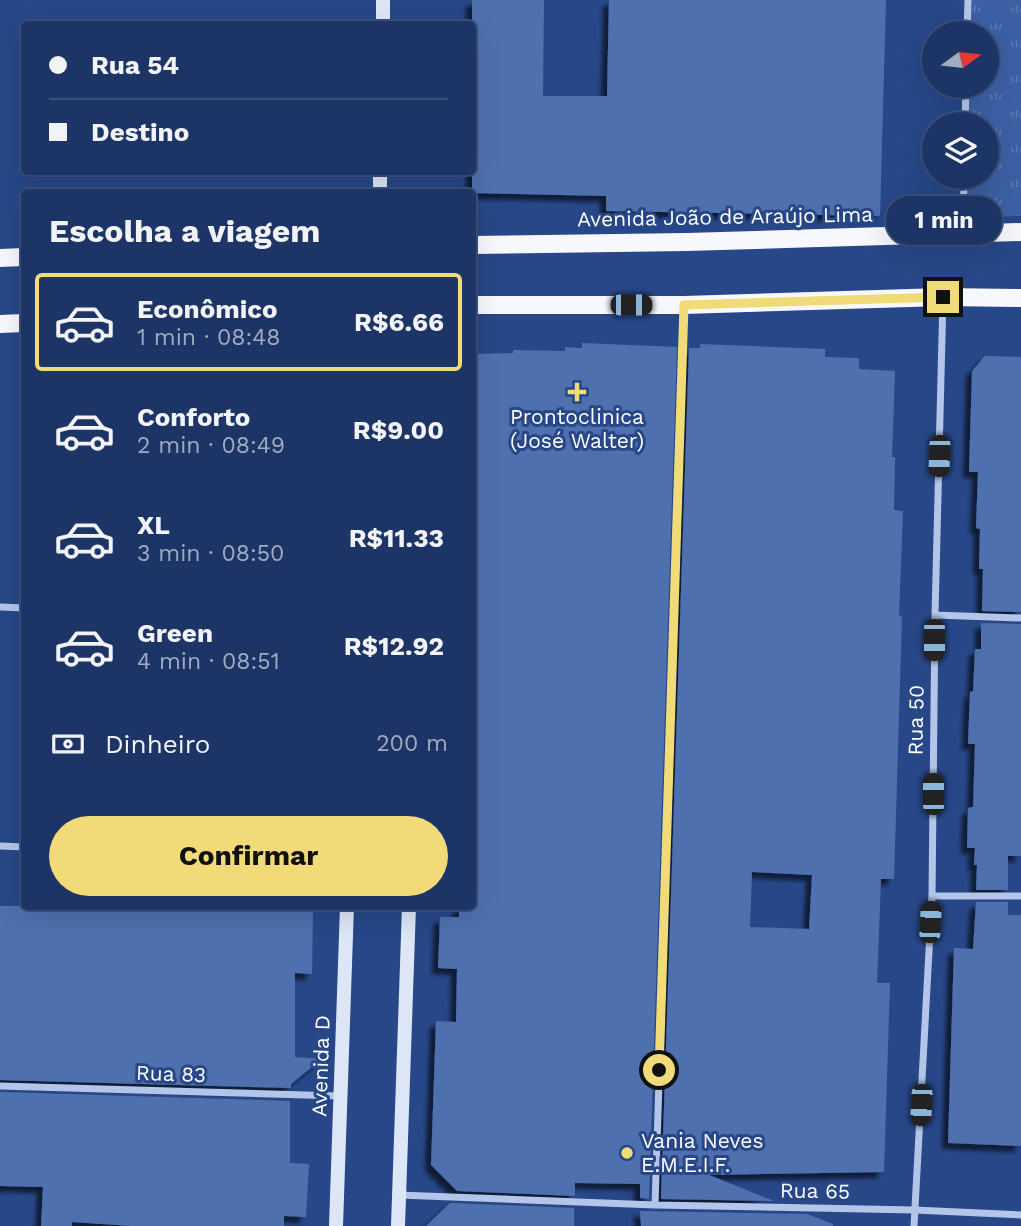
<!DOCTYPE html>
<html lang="pt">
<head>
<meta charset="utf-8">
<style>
	body { margin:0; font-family:"Work Sans",sans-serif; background:#253d6c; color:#f1f3f6; height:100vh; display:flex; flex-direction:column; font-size:26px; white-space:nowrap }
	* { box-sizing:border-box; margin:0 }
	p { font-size:23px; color:#a0abbf }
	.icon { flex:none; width:38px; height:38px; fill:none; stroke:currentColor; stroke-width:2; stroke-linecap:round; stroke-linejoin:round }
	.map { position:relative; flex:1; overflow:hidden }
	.panel { position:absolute; left:21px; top:189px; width:455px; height:721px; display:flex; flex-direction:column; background:#1d3566; border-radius:7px; box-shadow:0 7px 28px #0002,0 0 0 2px #3b507a }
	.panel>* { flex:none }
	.banner { position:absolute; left:21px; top:21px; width:455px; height:154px; border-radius:7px; box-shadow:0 7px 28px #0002,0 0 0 2px #3b507a; display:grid; align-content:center; height:154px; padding:0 28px; background:#1d3566 }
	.needle { width:46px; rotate:75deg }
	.controls { position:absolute; left:922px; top:21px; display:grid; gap:14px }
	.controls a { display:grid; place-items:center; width:77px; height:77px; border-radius:50%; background:#1d3566; box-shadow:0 7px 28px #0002,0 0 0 2px #3b507a; font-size:35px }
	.end { position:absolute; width:32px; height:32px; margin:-16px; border:9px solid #f1db79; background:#111; box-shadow:0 0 0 4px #111 }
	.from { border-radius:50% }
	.bubble { position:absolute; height:49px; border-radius:24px; background:#1d3566; box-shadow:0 7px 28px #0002,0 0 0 2px #3b507a; font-size:23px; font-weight:700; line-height:49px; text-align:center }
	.car { position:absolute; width:21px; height:42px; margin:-21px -10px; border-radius:9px; box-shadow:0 0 5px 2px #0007; background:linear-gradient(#222 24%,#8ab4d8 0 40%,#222 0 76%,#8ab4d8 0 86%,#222 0) }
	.banner b { display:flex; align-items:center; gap:24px; height:66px; font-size:26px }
	.banner b+b { border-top:2px solid #3b507a }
	.banner i { width:18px; height:18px; background:#f1f3f6 }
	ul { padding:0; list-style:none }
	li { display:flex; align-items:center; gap:21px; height:98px; margin:0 14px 10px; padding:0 14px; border:4px solid transparent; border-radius:7px }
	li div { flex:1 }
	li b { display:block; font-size:26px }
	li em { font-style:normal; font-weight:700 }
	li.active { border-color:#f1db79 }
	li>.icon { width:63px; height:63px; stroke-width:1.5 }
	h2 { padding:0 28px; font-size:32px; line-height:84px }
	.pay { display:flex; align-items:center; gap:18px; height:77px; padding:0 28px; font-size:26px }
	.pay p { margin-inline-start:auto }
	.primary-button { display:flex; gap:14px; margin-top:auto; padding:14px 28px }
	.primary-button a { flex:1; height:80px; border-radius:42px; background:#f1db79; color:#111; font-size:28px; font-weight:700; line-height:80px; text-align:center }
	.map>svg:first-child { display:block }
</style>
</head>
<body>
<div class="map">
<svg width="1021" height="1226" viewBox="0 0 1021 1226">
	<defs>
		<pattern id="grass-tufts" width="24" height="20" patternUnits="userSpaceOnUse" patternTransform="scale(1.75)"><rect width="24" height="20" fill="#3c60a4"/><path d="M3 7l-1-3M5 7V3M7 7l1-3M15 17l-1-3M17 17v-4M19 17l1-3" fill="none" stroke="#5978b2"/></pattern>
		<filter id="shadow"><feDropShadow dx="-6" dy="6" stdDeviation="2" flood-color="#0009"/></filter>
	</defs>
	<rect width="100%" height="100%" fill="#274788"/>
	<path fill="url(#grass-tufts)" d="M 969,0 L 1021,0 L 1021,216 L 983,217 L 967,199 L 968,177 L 987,177 L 987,124 L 968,124 L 968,86 L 987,86 L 987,33 L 969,33 Z"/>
	<path fill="#5070af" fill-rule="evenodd" filter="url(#shadow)" d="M 472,0 L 544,0 L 543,96 L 607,96 L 609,0 L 886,0 L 880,216 L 606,211 L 606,196 L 472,193 Z
		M 582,343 L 677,347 L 649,1199 L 640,1198 L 640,1184 L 575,1183 L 575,1196 L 457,1191 L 431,1165 L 436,1021 L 456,1022 L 457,969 L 438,968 L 440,917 L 459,917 L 459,906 L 472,906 L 472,354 L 513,353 L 513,350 L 565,351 L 565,347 L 582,348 Z
		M 700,344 L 825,349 L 825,357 L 859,358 L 859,369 L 895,371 L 892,457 L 895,457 L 894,510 L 903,511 L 899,616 L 902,617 L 894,879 L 881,879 L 877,983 L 890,983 L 884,1172 L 709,1175 L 774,1201 L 661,1199 L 689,348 L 700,348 ZM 752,872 L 812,875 L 809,929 L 750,927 Z
		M 985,356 L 1021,357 L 1021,612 L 982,611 L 983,569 L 979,569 L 980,529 L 976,528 L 978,472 L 969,472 L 972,371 Z
		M 981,623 L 1021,624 L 1021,856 L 1008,856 L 1008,890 L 976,890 L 977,865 L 974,865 L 975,848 L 967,848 L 968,808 L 973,807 L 975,744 L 968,744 L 970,692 L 973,691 L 975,649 L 981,649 Z
		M 976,902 L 1008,902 L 1008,915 L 1021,915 L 1021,1146 L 948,1143 L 954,948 L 973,949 Z
		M 0,906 L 313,906 L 312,974 L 295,973 L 295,1057 L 322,1059 L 291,1084 L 291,1088 L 0,1080 Z
		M 0,1092 L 290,1101 L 290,1163 L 309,1164 L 306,1217 L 284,1216 L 284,1226 L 132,1226 L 72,1222 L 72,1226 L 41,1226 L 43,1187 L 0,1186 Z
		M 450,1203 L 574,1208 L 574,1226 L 426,1226 Z
		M 640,1211 L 807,1214 L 833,1224 L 833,1226 L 641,1226 Z"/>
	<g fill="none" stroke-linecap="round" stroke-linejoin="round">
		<path stroke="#b3c6e9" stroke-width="7" d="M 967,33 L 968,0
			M 965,124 L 966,86
			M 963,233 L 964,177
			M 0,607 L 24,608
			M 935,615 L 1021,618
			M 0,846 L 24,847
			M 932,896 L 1021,896
			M 0,1086 L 340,1096
			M 399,1195 L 655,1205 L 915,1210 L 1021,1215
			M 655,1205 L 684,307
			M 914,1226 L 932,896 L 935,615 L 943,297"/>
		<path stroke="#dde6f7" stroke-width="14" d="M 383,24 L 383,0
			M 380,192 L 380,172
			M 336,1226 L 347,906
			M 398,1226 L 409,906"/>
		<path stroke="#f6f8fe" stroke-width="18" d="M 472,245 L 687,242 L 1021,232
			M 0,258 L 24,257
			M 472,305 L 684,305 L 943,297 L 1021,298
			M 0,324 L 24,323"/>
	</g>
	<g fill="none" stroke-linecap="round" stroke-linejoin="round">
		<path stroke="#f1db79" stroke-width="9" d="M 659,1070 L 684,305 L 943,297"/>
	</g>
	<g fill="#f1db79" stroke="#274788" stroke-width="2.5">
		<path d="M573.5 381.5h7v7h7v7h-7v7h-7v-7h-7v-7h7z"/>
		<circle cx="627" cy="1153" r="7"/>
	</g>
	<g text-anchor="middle" stroke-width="6" stroke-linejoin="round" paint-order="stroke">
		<g font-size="21" fill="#fff" stroke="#274788">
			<text transform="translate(725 217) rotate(-1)" y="7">Avenida João de Araújo Lima</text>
			<text transform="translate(916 720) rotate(-89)" y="7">Rua 50</text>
			<text transform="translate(321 1066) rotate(-88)" y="7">Avenida D</text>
			<text transform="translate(171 1074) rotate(2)" y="7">Rua 83</text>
			<text transform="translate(815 1191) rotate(1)" y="7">Rua 65</text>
		</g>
		<g font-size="21" fill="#fff" stroke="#274788">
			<text x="577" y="424">Prontoclinica<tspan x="577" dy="24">(José Walter)</tspan></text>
			<text x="641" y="1148" text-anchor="start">Vania Neves<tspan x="641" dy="24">E.M.E.I.F.</tspan></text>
		</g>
	</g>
</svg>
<div class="controls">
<a><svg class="needle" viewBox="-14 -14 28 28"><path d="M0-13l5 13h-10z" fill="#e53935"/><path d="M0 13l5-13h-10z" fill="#a0abbf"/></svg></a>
<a><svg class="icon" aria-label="layers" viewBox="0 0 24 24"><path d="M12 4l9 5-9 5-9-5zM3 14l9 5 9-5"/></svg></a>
</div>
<i class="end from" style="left:659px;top:1070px"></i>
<i class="end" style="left:943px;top:297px"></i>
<div class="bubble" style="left:886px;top:196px;width:116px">1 min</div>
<i class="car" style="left:631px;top:305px;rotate:90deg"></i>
<i class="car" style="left:939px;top:456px;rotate:182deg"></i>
<i class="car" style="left:934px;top:640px;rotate:180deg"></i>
<i class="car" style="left:933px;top:794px;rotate:0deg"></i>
<i class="car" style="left:930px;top:922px;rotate:3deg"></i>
<i class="car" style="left:921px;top:1105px;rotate:183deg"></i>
<div class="banner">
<b><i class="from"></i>Rua 54</b>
<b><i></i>Destino</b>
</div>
<section class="panel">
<h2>Escolha a viagem</h2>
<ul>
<li class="active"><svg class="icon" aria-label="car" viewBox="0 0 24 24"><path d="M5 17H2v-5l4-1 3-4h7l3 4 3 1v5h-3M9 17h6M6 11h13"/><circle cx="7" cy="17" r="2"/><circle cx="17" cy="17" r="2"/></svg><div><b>Econômico</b><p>1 min · 08:48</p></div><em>R$6.66</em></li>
<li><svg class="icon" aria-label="car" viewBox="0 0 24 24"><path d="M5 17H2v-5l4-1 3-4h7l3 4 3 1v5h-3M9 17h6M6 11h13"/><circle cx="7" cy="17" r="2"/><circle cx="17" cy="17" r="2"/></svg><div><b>Conforto</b><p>2 min · 08:49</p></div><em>R$9.00</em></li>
<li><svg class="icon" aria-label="car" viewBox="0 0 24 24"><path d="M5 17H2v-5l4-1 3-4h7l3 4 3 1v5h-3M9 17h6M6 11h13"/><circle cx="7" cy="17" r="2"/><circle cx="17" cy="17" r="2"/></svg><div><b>XL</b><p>3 min · 08:50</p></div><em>R$11.33</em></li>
<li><svg class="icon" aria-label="car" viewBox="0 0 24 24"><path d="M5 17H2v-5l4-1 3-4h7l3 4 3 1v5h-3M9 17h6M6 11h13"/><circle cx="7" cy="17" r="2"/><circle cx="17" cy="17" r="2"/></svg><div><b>Green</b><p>4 min · 08:51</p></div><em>R$12.92</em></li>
</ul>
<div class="pay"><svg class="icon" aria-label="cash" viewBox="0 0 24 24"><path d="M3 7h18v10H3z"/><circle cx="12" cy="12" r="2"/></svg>Dinheiro<p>200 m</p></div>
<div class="primary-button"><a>Confirmar</a></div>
</section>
</div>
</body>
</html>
